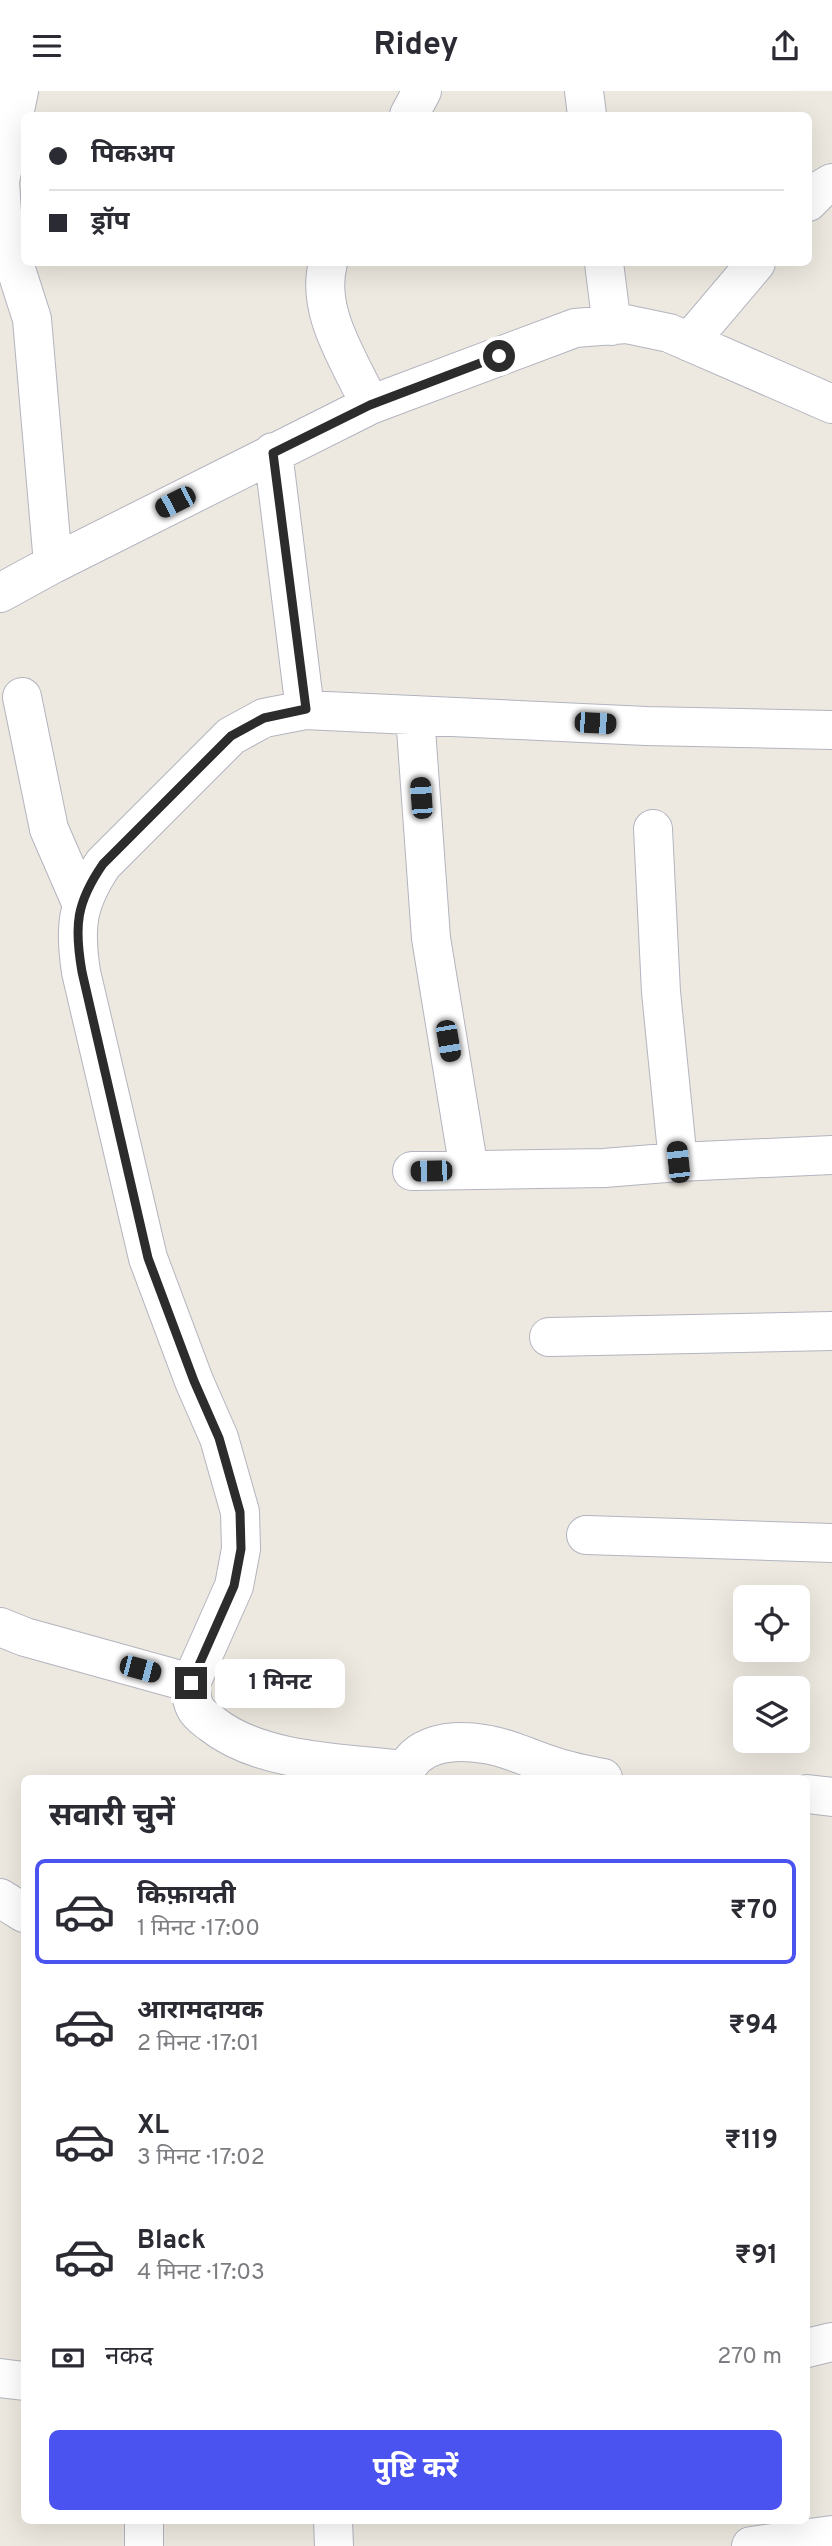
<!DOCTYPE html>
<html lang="hi">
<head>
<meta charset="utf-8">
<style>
	body { margin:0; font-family:Overpass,"Noto Sans Devanagari",sans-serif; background:#f2f2f3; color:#2b2b33; height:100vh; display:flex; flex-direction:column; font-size:26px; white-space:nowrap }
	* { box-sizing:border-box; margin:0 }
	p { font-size:23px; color:#7c7c81 }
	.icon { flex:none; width:38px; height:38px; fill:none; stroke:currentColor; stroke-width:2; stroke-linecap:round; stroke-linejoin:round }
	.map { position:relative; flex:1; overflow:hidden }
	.details { position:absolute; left:21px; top:1684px; width:789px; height:749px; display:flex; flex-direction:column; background:#fff; border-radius:10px; box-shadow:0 7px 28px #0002 }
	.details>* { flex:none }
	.guide { position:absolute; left:21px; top:21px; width:791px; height:154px; border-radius:10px; box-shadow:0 7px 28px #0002; display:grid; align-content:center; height:154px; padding:0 28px; background:#fff }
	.controls { position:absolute; left:733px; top:1494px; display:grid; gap:14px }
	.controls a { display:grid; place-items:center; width:77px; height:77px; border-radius:10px; background:#fff; box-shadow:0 7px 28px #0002; font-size:35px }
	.end { position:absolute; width:32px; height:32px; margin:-16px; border:9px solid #2c2c2c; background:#fff; box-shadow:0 0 0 4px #fff }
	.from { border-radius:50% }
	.bubble { position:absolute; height:49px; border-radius:10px; background:#fff; box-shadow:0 7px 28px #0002; font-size:23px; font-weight:700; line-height:49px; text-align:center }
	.car { position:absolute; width:21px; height:42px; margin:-21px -10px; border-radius:9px; box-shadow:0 0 5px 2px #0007; background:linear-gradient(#222 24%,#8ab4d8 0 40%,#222 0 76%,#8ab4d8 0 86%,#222 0) }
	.guide b { display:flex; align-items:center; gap:24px; height:66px; font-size:26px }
	.guide b+b { border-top:2px solid #e1e1e2 }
	.guide i { width:18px; height:18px; background:#2b2b33 }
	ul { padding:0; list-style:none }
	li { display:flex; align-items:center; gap:21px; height:105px; margin:0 14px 10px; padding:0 14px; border:4px solid transparent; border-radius:10px }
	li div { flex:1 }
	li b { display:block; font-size:26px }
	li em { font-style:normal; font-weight:700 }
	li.active { border-color:#4a52ef }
	li>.icon { width:63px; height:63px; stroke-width:1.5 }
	h2 { padding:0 28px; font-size:32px; line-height:84px }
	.pay { display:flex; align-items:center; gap:18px; height:77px; padding:0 28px; font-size:26px }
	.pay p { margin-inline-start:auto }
	.button { display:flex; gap:14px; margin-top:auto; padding:14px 28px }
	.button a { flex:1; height:80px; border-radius:10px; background:#4a52ef; color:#fff; font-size:28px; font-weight:700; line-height:80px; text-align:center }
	header { display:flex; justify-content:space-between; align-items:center; height:91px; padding:0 28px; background:#fff; font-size:32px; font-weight:700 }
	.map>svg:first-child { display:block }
</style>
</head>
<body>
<header><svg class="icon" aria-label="menu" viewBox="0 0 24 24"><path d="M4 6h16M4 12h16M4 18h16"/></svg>Ridey<svg class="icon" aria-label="share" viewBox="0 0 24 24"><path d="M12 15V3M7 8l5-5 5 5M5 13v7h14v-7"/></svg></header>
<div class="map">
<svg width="832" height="2455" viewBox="0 0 832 2455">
	<rect width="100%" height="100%" fill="#ede9e0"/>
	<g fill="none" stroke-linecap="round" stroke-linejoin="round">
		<g stroke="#b3b4bf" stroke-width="40">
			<path id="minor" d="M 19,0 L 0,90 L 2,122 L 7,150 L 32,228 L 53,473
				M 584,0 L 587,24
				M 409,24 L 422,0
				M 808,111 L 820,99 L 832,92
				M 328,172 C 315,221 350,270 370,314
				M 604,172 L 612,235
				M 689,251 L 756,172
				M 273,361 L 305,619
				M 0,502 L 53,473 L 370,314 L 575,237 L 626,233 L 669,242 L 832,313
				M 22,606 L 49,738 L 82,814
				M 415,624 L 431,847 L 469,1079
				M 653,738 L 661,901 L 678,1071
				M 412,1080 L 604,1077 L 678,1071 L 832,1064
				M 549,1246 L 832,1240
				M 586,1444 L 832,1452
				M 0,1536 L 25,1546 L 191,1592
				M 405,1679 C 345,1672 261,1672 212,1633 C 206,1628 199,1624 196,1618 C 191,1610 191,1601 191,1592 L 234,1495 L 241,1458 L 240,1421 L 219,1347 L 194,1290 L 148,1167 L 81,881 C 74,835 77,812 103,773 L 231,645 L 264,627 L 305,619 L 646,635 L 832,639
				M 404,1687 C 411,1651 454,1648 484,1653 C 508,1656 532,1669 556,1676 C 571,1681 587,1684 603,1687
				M 807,1703 L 832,1706
				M 0,1807 L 24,1822
				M 807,2257 L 832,2251
				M 0,2287 L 24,2290
				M 333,2429 L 334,2455
				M 144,2455 L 144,2429
				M 751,2455 L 832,2444"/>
		</g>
		<use href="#minor" stroke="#fff" stroke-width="38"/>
	</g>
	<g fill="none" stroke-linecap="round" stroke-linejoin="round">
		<path stroke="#2c2c2c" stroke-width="9" d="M 191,1592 L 234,1495 L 241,1458 L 240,1421 L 219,1347 L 194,1290 L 148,1167 L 82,881 C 74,835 76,812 103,773 L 231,645 L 264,627 L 306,618 L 273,362 L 370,314 L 499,265"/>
	</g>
</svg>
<div class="controls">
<a><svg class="icon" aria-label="locate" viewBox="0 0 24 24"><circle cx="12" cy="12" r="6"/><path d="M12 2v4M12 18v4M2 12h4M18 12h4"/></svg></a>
<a><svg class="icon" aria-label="layers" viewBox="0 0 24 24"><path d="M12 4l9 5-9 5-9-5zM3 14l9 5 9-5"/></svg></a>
</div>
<i class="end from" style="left:499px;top:265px"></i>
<i class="end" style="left:191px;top:1592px"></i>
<div class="bubble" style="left:215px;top:1568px;width:130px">1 मिनट</div>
<i class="car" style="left:175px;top:411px;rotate:243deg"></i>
<i class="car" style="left:595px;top:632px;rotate:93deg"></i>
<i class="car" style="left:421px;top:707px;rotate:356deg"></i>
<i class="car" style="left:448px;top:950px;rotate:170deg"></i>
<i class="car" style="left:678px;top:1071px;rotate:354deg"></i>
<i class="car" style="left:431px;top:1080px;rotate:269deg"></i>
<i class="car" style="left:140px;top:1578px;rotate:105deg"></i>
<div class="guide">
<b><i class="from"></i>पिकअप</b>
<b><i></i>ड्रॉप</b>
</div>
<section class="details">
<h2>सवारी चुनें</h2>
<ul>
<li class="active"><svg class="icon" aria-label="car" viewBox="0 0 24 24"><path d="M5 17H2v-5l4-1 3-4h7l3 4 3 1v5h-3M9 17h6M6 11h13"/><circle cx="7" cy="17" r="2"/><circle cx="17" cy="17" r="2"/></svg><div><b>किफ़ायती</b><p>1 मिनट · 17:00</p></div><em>₹70</em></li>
<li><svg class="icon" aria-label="car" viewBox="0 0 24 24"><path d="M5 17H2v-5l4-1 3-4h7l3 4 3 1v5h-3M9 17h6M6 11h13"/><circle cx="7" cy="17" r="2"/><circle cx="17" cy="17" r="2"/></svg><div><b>आरामदायक</b><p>2 मिनट · 17:01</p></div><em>₹94</em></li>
<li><svg class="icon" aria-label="car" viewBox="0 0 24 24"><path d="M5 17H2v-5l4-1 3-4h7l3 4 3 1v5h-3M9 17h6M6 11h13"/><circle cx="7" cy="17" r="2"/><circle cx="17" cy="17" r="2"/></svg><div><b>XL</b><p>3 मिनट · 17:02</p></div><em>₹119</em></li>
<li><svg class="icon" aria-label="car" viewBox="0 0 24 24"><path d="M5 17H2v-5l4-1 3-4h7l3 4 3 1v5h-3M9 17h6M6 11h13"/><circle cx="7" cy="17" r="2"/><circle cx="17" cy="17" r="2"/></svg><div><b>Black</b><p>4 मिनट · 17:03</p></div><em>₹91</em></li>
</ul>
<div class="pay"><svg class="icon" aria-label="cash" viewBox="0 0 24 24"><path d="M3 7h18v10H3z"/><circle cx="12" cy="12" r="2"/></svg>नकद<p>270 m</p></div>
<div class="button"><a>पुष्टि करें</a></div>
</section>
</div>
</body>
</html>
